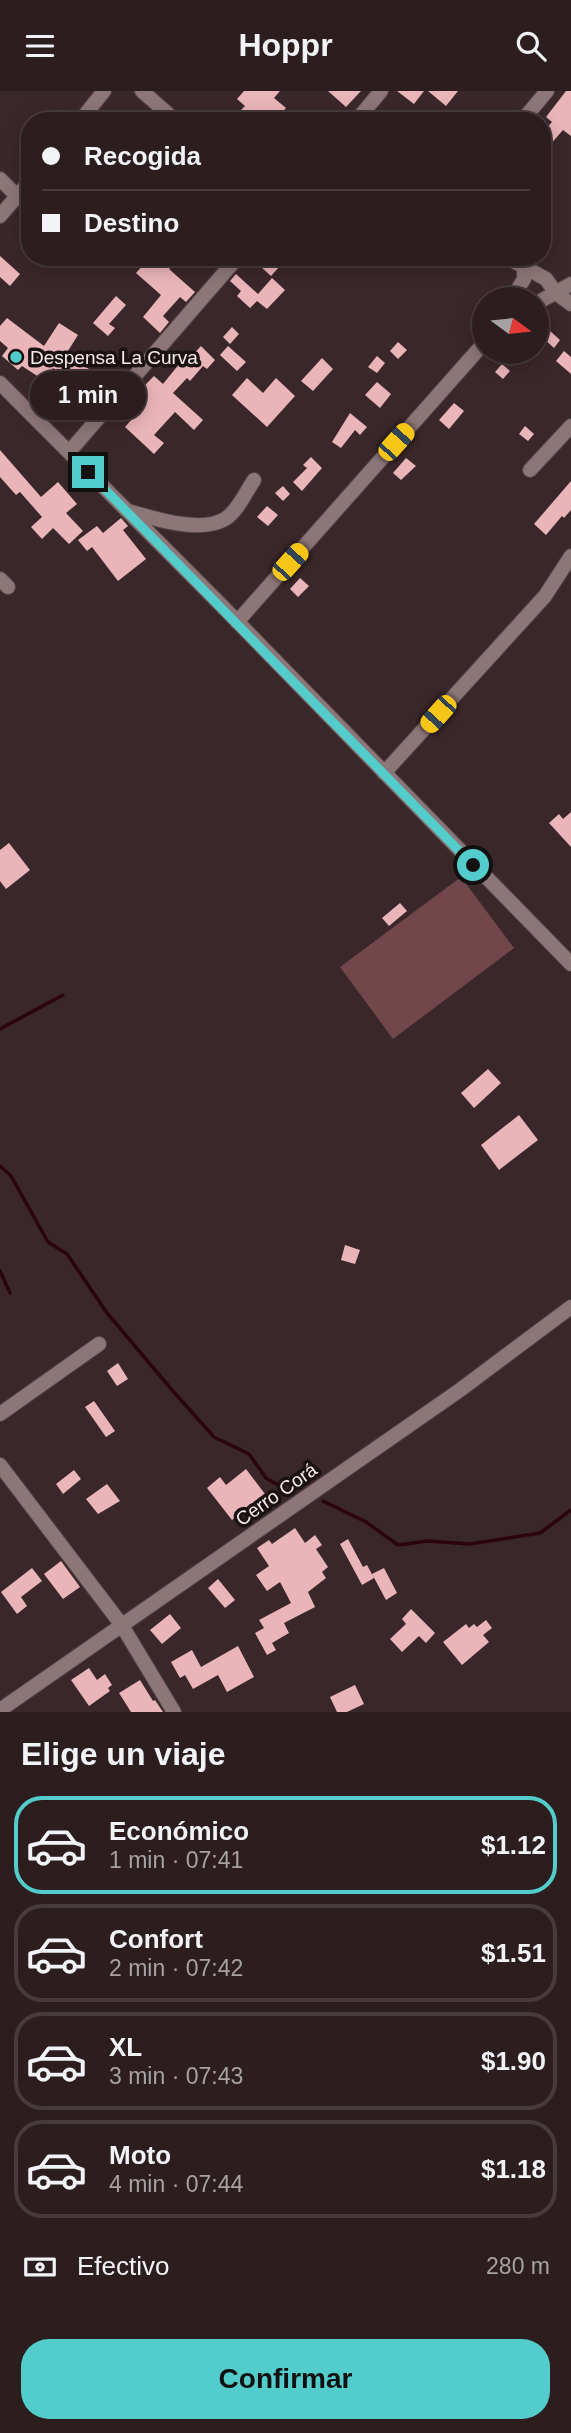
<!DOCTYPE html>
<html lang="es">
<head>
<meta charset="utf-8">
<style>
	body { margin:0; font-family:Helvetica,sans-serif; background:#382a2c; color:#f1f3f6; height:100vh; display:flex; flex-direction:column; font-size:26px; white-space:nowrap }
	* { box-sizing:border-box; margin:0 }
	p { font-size:23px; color:#a6a2a4 }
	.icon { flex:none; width:38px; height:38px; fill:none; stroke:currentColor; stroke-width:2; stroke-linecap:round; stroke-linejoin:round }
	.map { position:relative; height:1621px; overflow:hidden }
	.drawer { display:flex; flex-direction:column; background:#2c1d1f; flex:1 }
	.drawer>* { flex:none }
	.banner { position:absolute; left:21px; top:21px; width:530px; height:154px; border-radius:28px; box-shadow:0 4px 18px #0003,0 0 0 2px #483b3d; display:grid; align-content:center; height:154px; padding:0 21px; background:#2c1d1f }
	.needle { width:46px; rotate:105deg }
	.buttons { position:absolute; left:472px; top:196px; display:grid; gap:14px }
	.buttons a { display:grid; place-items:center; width:77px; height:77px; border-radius:50%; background:#2c1d1f; box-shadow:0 4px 18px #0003,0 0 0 2px #483b3d; font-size:35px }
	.end { position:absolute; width:32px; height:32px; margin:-16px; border:9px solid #53cdcb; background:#111; box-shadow:0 0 0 4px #111 }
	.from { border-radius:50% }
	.bubble { position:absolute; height:49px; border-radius:24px; background:#2c1d1f; box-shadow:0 4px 18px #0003,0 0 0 2px #483b3d; font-size:23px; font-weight:800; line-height:49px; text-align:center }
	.car { position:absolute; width:21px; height:42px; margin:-21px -10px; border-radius:9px; box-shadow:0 0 5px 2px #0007; background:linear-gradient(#f5c518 24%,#345 0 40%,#f5c518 0 76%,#345 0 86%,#f5c518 0) }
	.banner b { display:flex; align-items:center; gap:24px; height:66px; font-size:26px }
	.banner b+b { border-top:2px solid #483b3d }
	.banner i { width:18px; height:18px; background:#f1f3f6 }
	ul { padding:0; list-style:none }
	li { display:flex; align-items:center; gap:21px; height:98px; margin:0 14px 10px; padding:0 7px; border:4px solid #483b3d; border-radius:28px }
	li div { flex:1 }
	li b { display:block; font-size:26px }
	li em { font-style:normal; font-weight:800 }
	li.current { border-color:#53cdcb }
	li>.icon { width:63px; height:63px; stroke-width:1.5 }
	h2 { padding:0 21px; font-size:32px; line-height:84px }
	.pay { display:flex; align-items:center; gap:18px; height:77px; padding:0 21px; font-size:26px }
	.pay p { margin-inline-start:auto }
	.button { display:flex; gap:14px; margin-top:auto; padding:14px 21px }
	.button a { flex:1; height:80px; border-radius:28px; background:#53cdcb; color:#111; font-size:28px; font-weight:800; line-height:80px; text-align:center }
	header { display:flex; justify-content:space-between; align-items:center; height:91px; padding:0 21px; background:#2c1d1f; font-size:32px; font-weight:800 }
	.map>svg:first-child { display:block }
</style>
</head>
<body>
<header><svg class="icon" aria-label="menu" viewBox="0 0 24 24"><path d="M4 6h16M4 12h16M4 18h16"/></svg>Hoppr<svg class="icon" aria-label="search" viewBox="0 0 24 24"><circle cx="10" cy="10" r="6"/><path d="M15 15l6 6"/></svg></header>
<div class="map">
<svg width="571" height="1621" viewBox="0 0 571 1621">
	<rect width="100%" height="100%" fill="#3a2729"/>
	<path fill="#71474b" d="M 461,786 L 514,857 L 393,948 L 340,876 Z"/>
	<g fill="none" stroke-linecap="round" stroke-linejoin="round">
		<path stroke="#2a050c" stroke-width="3.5" d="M 0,938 L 63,904
			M 0,1075 L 11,1085 L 48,1151 L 67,1163 L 107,1222 L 172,1299 L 214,1346 L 249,1363 L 266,1387 L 292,1402
			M 0,1180 L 10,1202
			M 323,1410 L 366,1431 L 398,1454 L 428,1450 L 470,1453 L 540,1442 L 571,1419"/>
	</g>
	<path fill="#eab5b9" d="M 244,0 L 280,0 L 274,7 L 286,17 L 275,30 L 266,30 L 261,25 L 257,30 L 252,30 L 241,19 L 245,15 L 237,8 Z
		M 328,0 L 361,0 L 346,16 Z
		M 397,0 L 424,0 L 414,13 Z
		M 428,0 L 458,0 L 446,15 Z
		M 566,0 L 571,0 L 571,45 L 563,39 L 542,63 L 542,42 L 552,31 L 546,26 Z
		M 0,165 L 20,183 L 10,195 L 0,186 Z
		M 150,166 L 161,166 L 172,176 L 169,178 L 195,201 L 186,211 L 180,206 L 163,225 L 169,231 L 160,242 L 143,226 L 161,204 L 136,182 Z
		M 267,166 L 288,166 L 271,185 L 260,175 Z
		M 236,183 L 258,203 L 272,187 L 285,199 L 267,218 L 257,210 L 250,217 L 237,205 L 241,200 L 230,190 Z
		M 116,205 L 126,214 L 109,233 L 115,237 L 108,245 L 93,232 Z
		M 7,227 L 44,255 L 59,232 L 78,244 L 66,263 L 89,278 L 79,294 L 53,277 L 45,290 L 22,275 L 18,279 L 2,265 L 8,257 L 0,250 L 0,235 Z
		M 232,236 L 239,243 L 230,253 L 223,246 Z
		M 549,239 L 560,249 L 554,257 L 543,247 Z
		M 398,251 L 407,259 L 398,268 L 390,260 Z
		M 201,255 L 215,269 L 207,278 L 203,275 L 190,290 L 187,287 L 173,302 L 203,329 L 194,339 L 175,321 L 154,344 L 164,352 L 154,363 L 125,336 L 147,311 L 144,309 L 148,305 L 141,298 L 154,285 L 163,293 L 184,267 L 187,270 Z
		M 228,255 L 246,271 L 237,280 L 220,264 Z
		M 564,260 L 571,266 L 571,283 L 556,270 Z
		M 377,265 L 385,272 L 377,282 L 368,276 Z
		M 322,267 L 333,278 L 313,300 L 301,290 Z
		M 502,273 L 510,280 L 503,288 L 495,281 Z
		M 247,287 L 263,302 L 276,287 L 295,305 L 267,336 L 232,304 Z
		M 73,291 L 97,314 L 85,327 L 61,305 Z
		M 377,291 L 391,303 L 380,317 L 365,304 Z
		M 454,312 L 464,320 L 449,338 L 439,329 Z
		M 350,322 L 367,336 L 360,344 L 355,339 L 341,357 L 332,351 Z
		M 525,335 L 534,343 L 528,350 L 519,343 Z
		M 0,359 L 41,406 L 58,391 L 77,413 L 66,422 L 83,440 L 69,453 L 53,437 L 42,448 L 31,436 L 42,426 L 20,401 L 16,404 L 0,386 Z
		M 311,366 L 322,377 L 302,400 L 293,391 L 307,377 L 303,374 Z
		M 406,367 L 416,375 L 401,389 L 393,382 Z
		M 571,390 L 571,419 L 564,427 L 562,425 L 546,444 L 534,433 Z
		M 283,395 L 290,403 L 283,410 L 275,402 Z
		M 267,415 L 278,424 L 268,435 L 257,426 Z
		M 121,427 L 128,435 L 123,439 L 146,468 L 118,490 L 92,456 L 87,460 L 78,449 L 97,435 L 103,442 Z
		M 300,487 L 309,495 L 298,506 L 290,498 Z
		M 571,721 L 571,756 L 549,732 L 559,723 L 563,728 Z
		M 9,752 L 30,779 L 6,798 L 0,790 L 0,759 Z
		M 400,812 L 407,820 L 389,835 L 382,827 Z
		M 488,978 L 501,992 L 474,1017 L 461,1002 Z
		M 519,1024 L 538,1049 L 499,1079 L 481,1054 Z
		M 345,1154 L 360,1159 L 355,1173 L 341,1169 Z
		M 118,1272 L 128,1288 L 117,1295 L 107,1280 Z
		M 94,1310 L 115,1340 L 106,1346 L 85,1316 Z
		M 246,1378 L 268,1407 L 257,1416 L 254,1411 L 232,1429 L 207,1397 L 220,1386 L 226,1394 Z
		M 74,1379 L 81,1388 L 63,1403 L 56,1393 Z
		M 107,1393 L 120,1410 L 98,1423 L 86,1408 Z
		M 295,1437 L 305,1452 L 315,1444 L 322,1454 L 316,1458 L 328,1476 L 322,1481 L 326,1487 L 308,1501 L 315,1516 L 284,1532 L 289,1542 L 272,1552 L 276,1559 L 267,1564 L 255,1542 L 264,1537 L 259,1529 L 291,1512 L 280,1491 L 267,1500 L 256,1484 L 269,1475 L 257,1457 L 269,1449 L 272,1453 Z
		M 348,1448 L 363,1476 L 367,1474 L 374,1487 L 362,1494 L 340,1453 Z
		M 61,1470 L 80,1496 L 63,1508 L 44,1483 Z
		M 32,1477 L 42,1490 L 21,1506 L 27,1515 L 17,1523 L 1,1501 Z
		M 384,1477 L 397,1502 L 386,1509 L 372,1483 Z
		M 218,1488 L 235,1509 L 225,1517 L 208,1497 Z
		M 411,1518 L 435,1542 L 426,1552 L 419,1545 L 402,1561 L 390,1548 L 406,1533 L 402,1528 Z
		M 170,1523 L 181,1537 L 162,1553 L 150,1539 Z
		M 486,1529 L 492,1537 L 483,1544 L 489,1551 L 462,1574 L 443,1551 L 466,1533 L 469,1537 L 474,1533 L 477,1536 Z
		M 238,1555 L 254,1586 L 227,1601 L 218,1584 L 193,1598 L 185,1584 L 180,1587 L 171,1571 L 192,1559 L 201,1576 Z
		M 89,1577 L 97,1589 L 105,1583 L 112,1594 L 108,1597 L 110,1600 L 89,1615 L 71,1589 Z
		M 140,1589 L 153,1610 L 155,1609 L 163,1621 L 131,1621 L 119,1602 Z
		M 355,1594 L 364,1613 L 347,1621 L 337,1621 L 330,1606 Z"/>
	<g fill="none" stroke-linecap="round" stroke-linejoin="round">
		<g stroke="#544546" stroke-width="16">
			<path id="minor" d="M 142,0 L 176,30
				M 80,30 L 104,0
				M 356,30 L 381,0
				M 522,30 L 547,0
				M 0,88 L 17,105
				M 0,125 L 30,90
				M 506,166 L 546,188 L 556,202 L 571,213
				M 512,208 L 524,188 L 524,175
				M 537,212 L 571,193
				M 0,292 L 221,514 L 571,873
				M 69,361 L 238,166
				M 530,379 L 571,335
				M 128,420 C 153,427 200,443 225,428 C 237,421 246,401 254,389
				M 0,488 L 8,496
				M 237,531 L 485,251
				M 384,682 L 545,505 L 571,465
				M 0,1323 L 99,1253
				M 0,1374 L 121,1533 L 174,1621
				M 0,1619 L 460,1299 L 571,1216"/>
		</g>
		<use href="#minor" stroke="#8d7678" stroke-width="14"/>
	</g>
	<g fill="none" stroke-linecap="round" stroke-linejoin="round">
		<path stroke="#53cdcb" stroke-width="9" d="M 88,381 L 473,774"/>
	</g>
	<circle fill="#53cdcb" stroke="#1b1313" stroke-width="2.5" cx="16" cy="266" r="7"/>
	<g text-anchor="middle" stroke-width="7" stroke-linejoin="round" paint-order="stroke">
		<g font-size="19" fill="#f8ebec" stroke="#1b1313" text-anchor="start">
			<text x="30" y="273">Despensa La Curva</text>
		</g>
		<g font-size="19" fill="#f8ebec" stroke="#1b1313">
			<text transform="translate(276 1403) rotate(-35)" y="7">Cerro Corá</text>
		</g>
	</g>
</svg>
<div class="buttons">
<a><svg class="needle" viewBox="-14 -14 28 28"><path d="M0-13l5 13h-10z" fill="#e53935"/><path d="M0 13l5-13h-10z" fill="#a6a2a4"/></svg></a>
</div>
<i class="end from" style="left:473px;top:774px"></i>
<i class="end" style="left:88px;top:381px"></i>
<div class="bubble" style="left:30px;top:280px;width:116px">1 min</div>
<i class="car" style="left:396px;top:351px;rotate:42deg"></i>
<i class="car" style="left:290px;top:471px;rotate:42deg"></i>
<i class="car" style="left:438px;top:623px;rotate:222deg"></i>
<div class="banner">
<b><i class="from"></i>Recogida</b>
<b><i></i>Destino</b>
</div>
</div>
<section class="drawer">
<h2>Elige un viaje</h2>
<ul>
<li class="current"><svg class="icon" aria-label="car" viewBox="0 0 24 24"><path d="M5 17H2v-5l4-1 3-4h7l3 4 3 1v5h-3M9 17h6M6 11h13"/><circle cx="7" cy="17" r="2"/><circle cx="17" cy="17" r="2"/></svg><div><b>Económico</b><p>1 min · 07:41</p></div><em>$1.12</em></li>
<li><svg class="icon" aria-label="car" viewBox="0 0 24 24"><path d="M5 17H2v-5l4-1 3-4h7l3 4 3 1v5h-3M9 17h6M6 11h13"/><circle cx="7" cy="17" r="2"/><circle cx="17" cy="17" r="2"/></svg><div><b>Confort</b><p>2 min · 07:42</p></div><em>$1.51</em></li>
<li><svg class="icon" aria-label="car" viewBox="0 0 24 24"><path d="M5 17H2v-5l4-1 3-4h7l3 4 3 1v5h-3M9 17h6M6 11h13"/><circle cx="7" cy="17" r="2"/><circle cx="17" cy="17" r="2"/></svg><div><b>XL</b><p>3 min · 07:43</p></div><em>$1.90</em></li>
<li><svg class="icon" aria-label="car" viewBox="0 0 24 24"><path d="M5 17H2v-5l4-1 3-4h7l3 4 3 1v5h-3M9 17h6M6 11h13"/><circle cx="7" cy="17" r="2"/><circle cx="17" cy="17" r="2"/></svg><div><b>Moto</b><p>4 min · 07:44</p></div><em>$1.18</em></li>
</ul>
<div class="pay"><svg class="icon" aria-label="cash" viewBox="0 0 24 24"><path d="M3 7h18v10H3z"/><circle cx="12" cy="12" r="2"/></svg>Efectivo<p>280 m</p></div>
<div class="button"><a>Confirmar</a></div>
</section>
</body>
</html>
